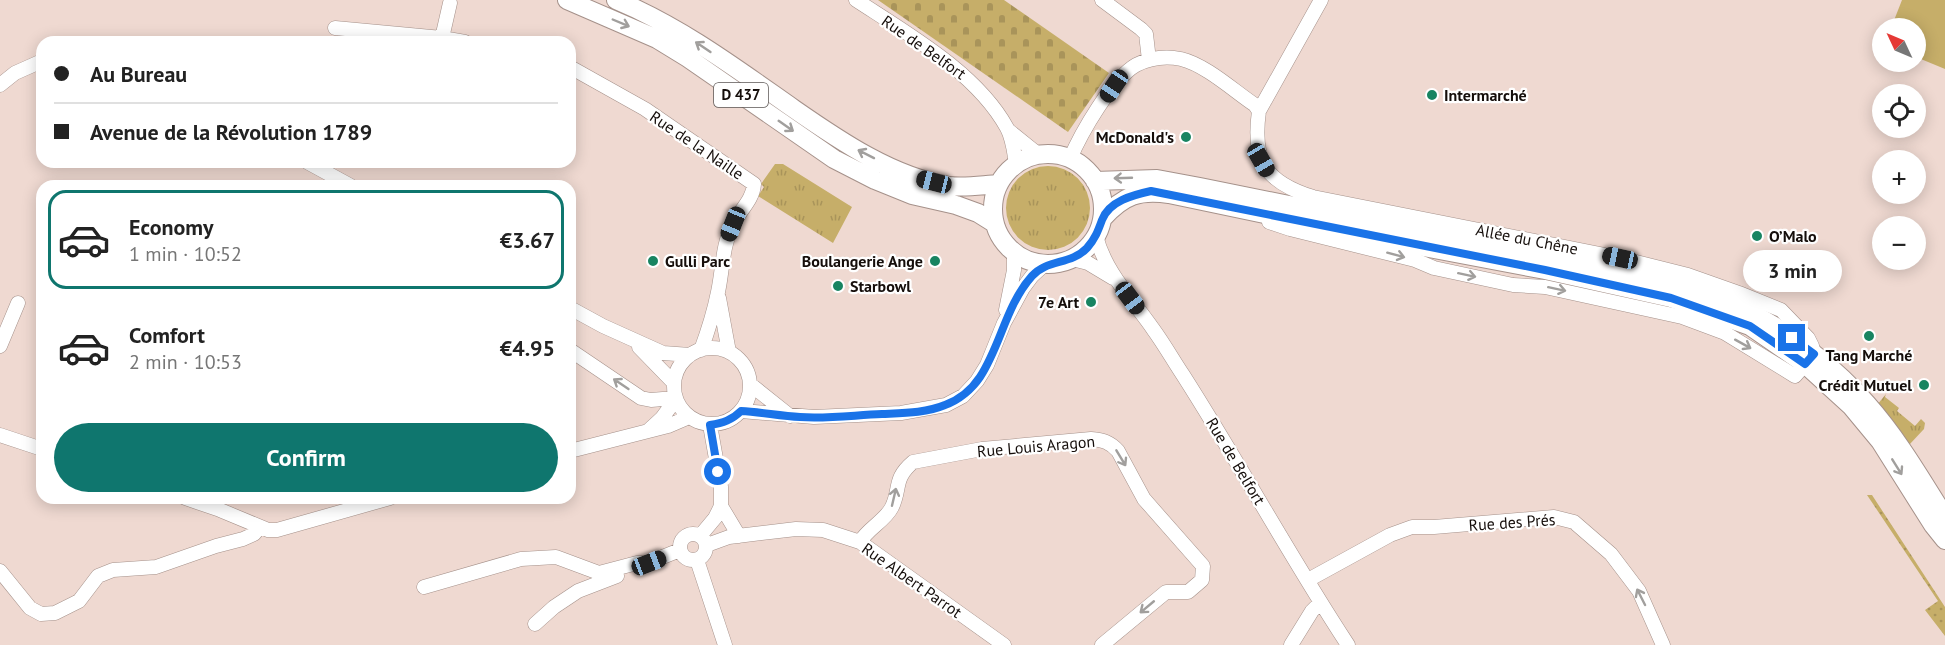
<!DOCTYPE html>
<html lang="en">
<head>
<meta charset="utf-8">
<style>
	body { margin:0; font-family:"PT Sans",sans-serif; background:#f2f2f2; color:#222; height:100vh; display:flex; flex-direction:column; font-size:22px; white-space:nowrap }
	* { box-sizing:border-box; margin:0 }
	p { font-size:20px; color:#767676 }
	.icon { flex:none; width:33px; height:33px; fill:none; stroke:currentColor; stroke-width:2; stroke-linecap:round; stroke-linejoin:round }
	.map { position:relative; flex:1; overflow:hidden }
	.details { position:absolute; left:36px; top:180px; width:540px; height:324px; display:flex; flex-direction:column; background:#fff; border-radius:18px; box-shadow:0 3px 15px #0003 }
	.details>* { flex:none }
	.guide { position:absolute; left:36px; top:36px; width:540px; height:132px; border-radius:18px; box-shadow:0 3px 15px #0003; display:grid; align-content:center; height:132px; padding:0 18px; background:#fff }
	.needle { width:39px; rotate:314deg }
	.tools { position:absolute; left:1872px; top:18px; display:grid; gap:12px }
	.tools a { display:grid; place-items:center; width:54px; height:54px; border-radius:50%; background:#fff; box-shadow:0 3px 15px #0003; font-size:30px }
	.end { position:absolute; width:27px; height:27px; margin:-14px; border:8px solid #1a73e8; background:#fff; box-shadow:0 0 0 3px #fff }
	.from { border-radius:50% }
	.bubble { position:absolute; height:42px; border-radius:21px; background:#fff; box-shadow:0 3px 15px #0003; font-size:20px; font-weight:600; line-height:42px; text-align:center }
	.car { position:absolute; width:18px; height:36px; margin:-18px -9px; border-radius:8px; box-shadow:0 0 4px 2px #0007; background:linear-gradient(#222 24%,#8ab4d8 0 40%,#222 0 76%,#8ab4d8 0 86%,#222 0) }
	.guide b { display:flex; align-items:center; gap:21px; height:57px; font-size:22px }
	.guide b+b { border-top:2px solid #e0e0e0 }
	.guide i { width:15px; height:15px; background:#222 }
	ul { padding:10px 0 0; list-style:none }
	li { display:flex; align-items:center; gap:18px; height:99px; margin:0 12px 9px; padding:0 6px; border:3px solid transparent; border-radius:18px }
	li div { flex:1 }
	li b { display:block; font-size:22px }
	li em { font-style:normal; font-weight:600 }
	li.on { border-color:#0f766e }
	li>.icon { width:54px; height:54px; stroke-width:1.5 }
	.button { display:flex; gap:12px; margin-top:auto; padding:12px 18px }
	.button a { flex:1; height:69px; border-radius:36px; background:#0f766e; color:#fff; font-size:24px; font-weight:600; line-height:69px; text-align:center }
	.map>svg:first-child { display:block }
</style>
</head>
<body>
<div class="map">
<svg width="1945" height="645" viewBox="0 0 1945 645">
	<defs>
		<pattern id="grass-tufts" width="24" height="20" patternUnits="userSpaceOnUse" patternTransform="scale(1.5)"><rect width="24" height="20" fill="#c6ae69"/><path d="M3 7l-1-3M5 7V3M7 7l1-3M15 17l-1-3M17 17v-4M19 17l1-3" fill="none" stroke="#a9945a"/></pattern>
		<pattern id="cemetery-stones" width="16" height="16" patternUnits="userSpaceOnUse" patternTransform="scale(1.5)"><rect width="16" height="16" fill="#c6ae69"/><path d="M2 7V4a2 2 0 0 1 4 0v3zM10 15v-3a2 2 0 0 1 4 0v3z" fill="#a9945a"/></pattern>
		<pattern id="garden-dots" width="8" height="8" patternUnits="userSpaceOnUse" patternTransform="scale(1.5)"><rect width="8" height="8" fill="#c6ae69"/><path d="M2 2h.1M6 6h.1" fill="none" stroke="#a9945a" stroke-width="1.8" stroke-linecap="round"/></pattern>
	</defs>
	<rect width="100%" height="100%" fill="#efd9d1"/>
	<path fill="url(#grass-tufts)" d="M 775,164 L 783,164 L 852,207 L 833,243 L 758,196 L 764,187 L 761,184 Z
		M1006 208a42 42 0 1 1 84 0a42 42 0 1 1-84 0Z
		M 1886,394 L 1885,397 L 1899,408 L 1897,411 L 1915,426 L 1921,419 L 1925,423 L 1924,429 L 1909,445 L 1877,405 Z"/>
	<path fill="url(#cemetery-stones)" d="M 878,0 L 1004,0 L 1109,73 L 1068,132 Z"/>
	<path fill="#c6ae69" d="M 1902,0 L 1945,0 L 1945,69 L 1916,57 L 1916,28 L 1891,28 Z"/>
	<path fill="url(#garden-dots)" d="M 1867,495 L 1872,495 L 1945,607 L 1945,636 L 1925,610 L 1938,601 Z"/>
	<g fill="none" stroke-linecap="round" stroke-linejoin="round">
		<g stroke="#a5918a" stroke-width="15">
			<path id="minor" d="M 856,0 C 908,34 977,73 1007,128 C 1013,139 1014,152 1016,164
				M 1102,0 L 1141,29 L 1146,34 L 1149,60
				M 335,28 L 442,38 L 465,42
				M 442,38 L 450,3
				M 570,67 L 645,109 L 754,184 C 753,200 740,210 733,224 C 722,246 723,269 718,292 C 714,312 708,331 701,350
				M 0,85 L 15,73 L 42,61
				M 1008,130 L 1039,155
				M 1070,159 C 1081,133 1112,79 1136,65 C 1150,58 1166,56 1181,59 C 1206,65 1234,91 1255,105 L 1259,111
				M 307,162 L 351,186
				M 1269,222 L 1290,229 L 1415,260 L 1434,268 L 1513,285 L 1545,287 L 1682,317 L 1725,333 L 1795,376 L 1814,354 L 1812,346 L 1808,338 L 1781,310 L 1739,293 L 1688,275 L 1620,258 L 1313,197 C 1265,182 1252,161 1259,111 L 1321,0
				M 1096,236 C 1105,272 1133,300 1153,329 C 1164,344 1173,360 1183,375 C 1240,464 1290,557 1348,645
				M 1072,259 L 1088,263 L 1113,278
				M 719,298 L 729,352
				M 570,308 L 603,326 L 663,353 L 690,355
				M 1006,310 L 1014,270 L 1014,253
				M 0,346 L 18,303
				M 639,347 L 674,383
				M674 386a38 38 0 1 1 76 0a38 38 0 1 1-76 0Z
				M 570,350 L 641,398 L 651,400 L 675,398
				M 750,384 L 790,416
				M 741,411 L 814,417 L 901,413 L 946,405 L 963,396 L 977,381 L 987,365 L 1004,323 L 1023,288 L 1032,276 L 1044,265
				M 649,430 L 662,418 L 676,399
				M 0,435 L 42,449
				M 570,451 L 668,426 L 689,417
				M 185,498 L 220,510 L 268,530 L 277,530 L 390,498
				M 721,506 L 739,536
				M680 547a13 13 0 1 1 26 0a13 13 0 1 1-26 0Z
				M 700,536 L 715,518 L 721,506 L 721,487 L 710,425
				M 860,542 C 868,528 885,521 892,507 C 901,488 893,479 913,462 L 982,449 L 1091,439 C 1103,440 1110,442 1118,451 L 1144,499 L 1203,566 L 1202,580 L 1188,592 L 1166,592 L 1102,645
				M 707,545 L 729,537 L 796,529 L 823,530 L 860,542 L 1004,645
				M 697,560 L 725,645
				M 640,566 L 680,550
				M 0,571 L 30,608 L 41,614 L 55,613 L 79,601 L 98,576 L 113,570 L 156,567 L 216,546 L 243,539 L 254,534 L 260,527
				M 1308,580 L 1390,535 L 1412,527 L 1434,527 L 1554,517 L 1574,522 L 1611,554 L 1639,591 L 1663,645
				M 424,587 L 521,559 L 556,557 L 599,573 L 637,563 L 649,563
				M 535,624 L 554,607 L 578,591 L 617,576
				M 1291,645 L 1312,611 L 1320,603"/>
		</g>
		<g stroke="#a5918a" stroke-width="20">
			<path id="major" d="M 567,0 L 657,39 L 688,58 L 834,159 L 875,180 L 912,195 L 956,205 L 978,213 L 994,223
				M 616,0 C 681,27 737,69 794,109 C 840,141 893,177 949,186 C 966,188 982,185 999,184
				M993 209a55 55 0 1 1 110 0a55 55 0 1 1-110 0Z
				M 1095,181 L 1157,179 L 1200,187 L 1663,281 C 1693,291 1725,300 1753,314 C 1795,336 1836,369 1867,404 C 1898,439 1921,479 1945,517
				M 1103,218 C 1124,195 1139,190 1169,194 L 1408,244 L 1545,270 L 1671,298 L 1750,326 L 1805,364 L 1851,406 L 1880,441 L 1933,525 L 1945,540"/>
		</g>
		<use href="#minor" stroke="#fff" stroke-width="14"/>
		<use href="#major" stroke="#fff" stroke-width="18"/>
	</g>
	<defs><path id="oneway-shaft" d="M-6 0H5M1.5-3L5.5 0L1.5 3" fill="none" stroke-width="1.6" stroke-linecap="round" stroke-linejoin="round" transform="scale(1.5)"/></defs>
	<g stroke="#a19f9d">
		<use href="#oneway-shaft" transform="translate(621 23) rotate(23)"/>
		<use href="#oneway-shaft" transform="translate(703 47) rotate(-146)"/>
		<use href="#oneway-shaft" transform="translate(786 126) rotate(35)"/>
		<use href="#oneway-shaft" transform="translate(866 154) rotate(-153)"/>
		<use href="#oneway-shaft" transform="translate(1123 178) rotate(178)"/>
		<use href="#oneway-shaft" transform="translate(1396 255) rotate(15)"/>
		<use href="#oneway-shaft" transform="translate(1467 275) rotate(12)"/>
		<use href="#oneway-shaft" transform="translate(1557 289) rotate(12)"/>
		<use href="#oneway-shaft" transform="translate(1743 344) rotate(29)"/>
		<use href="#oneway-shaft" transform="translate(621 384) rotate(-146)"/>
		<use href="#oneway-shaft" transform="translate(1121 458) rotate(59)"/>
		<use href="#oneway-shaft" transform="translate(1897 467) rotate(58)"/>
		<use href="#oneway-shaft" transform="translate(894 497) rotate(-77)"/>
		<use href="#oneway-shaft" transform="translate(1641 597) rotate(-117)"/>
		<use href="#oneway-shaft" transform="translate(1147 607) rotate(140)"/>
	</g>
	<g fill="none" stroke-linecap="round" stroke-linejoin="round">
		<path stroke="#1a73e8" stroke-width="8" d="M 718,472 L 710,425 C 723,423 732,420 741,411 C 761,412 780,416 800,417 C 827,419 855,415 882,414 C 903,413 926,413 945,405 C 959,400 972,389 980,377 C 1001,345 1006,305 1032,276 C 1047,259 1071,265 1087,248 C 1095,239 1098,231 1102,220 C 1109,201 1133,195 1151,191 L 1545,270 L 1671,298 L 1750,326 L 1805,364 L 1814,354 L 1792,338"/>
	</g>
	<g fill="#188461" stroke="#fff" stroke-width="2">
		<circle cx="1432" cy="95" r="6"/>
		<circle cx="1186" cy="137" r="6"/>
		<circle cx="1757" cy="236" r="6"/>
		<circle cx="653" cy="261" r="6"/>
		<circle cx="935" cy="261" r="6"/>
		<circle cx="838" cy="286" r="6"/>
		<circle cx="1091" cy="302" r="6"/>
		<circle cx="1869" cy="336" r="6"/>
		<circle cx="1924" cy="385" r="6"/>
	</g>
	<g text-anchor="middle" stroke-width="4.5" stroke-linejoin="round" paint-order="stroke">
		<rect fill="#fff" stroke="#5b5654" stroke-width="1.5" x="714" y="83" width="54" height="24" rx="4.5"/>
		<g font-size="15" font-weight="bold" fill="#150e0b">
			<text x="741" y="100">D 437</text>
		</g>
		<g font-size="16" fill="#150e0b" stroke="#fff">
			<text transform="translate(924 47) rotate(35)" y="6">Rue de Belfort</text>
			<text transform="translate(697 145) rotate(34)" y="6">Rue de la Naille</text>
			<text transform="translate(1527 239) rotate(11)" y="6">Allée du Chêne</text>
			<text transform="translate(1036 446) rotate(-5)" y="6">Rue Louis Aragon</text>
			<text transform="translate(1236 461) rotate(59)" y="6">Rue de Belfort</text>
			<text transform="translate(1512 522) rotate(-4)" y="6">Rue des Prés</text>
			<text transform="translate(912 580) rotate(35)" y="6">Rue Albert Parrot</text>
		</g>
		<g font-size="16" font-weight="bold" fill="#150e0b" stroke="#fff" text-anchor="start">
			<text x="1444" y="101">Intermarché</text>
			<text x="1174" y="143" text-anchor="end">McDonald's</text>
			<text x="1769" y="242">O’Malo</text>
			<text x="665" y="267">Gulli Parc</text>
			<text x="923" y="267" text-anchor="end">Boulangerie Ange</text>
			<text x="850" y="292">Starbowl</text>
			<text x="1079" y="308" text-anchor="end">7e Art</text>
			<text x="1869" y="361" text-anchor="middle">Tang Marché</text>
			<text x="1912" y="391" text-anchor="end">Crédit Mutuel</text>
		</g>
	</g>
</svg>
<div class="tools">
<a><svg class="needle" viewBox="-14 -14 28 28"><path d="M0-13l5 13h-10z" fill="#e53935"/><path d="M0 13l5-13h-10z" fill="#767676"/></svg></a>
<a><svg class="icon" aria-label="locate" viewBox="0 0 24 24"><circle cx="12" cy="12" r="6"/><path d="M12 2v4M12 18v4M2 12h4M18 12h4"/></svg></a>
<a>+</a>
<a>−</a>
</div>
<i class="end from" style="left:718px;top:472px"></i>
<i class="end" style="left:1792px;top:338px"></i>
<div class="bubble" style="left:1743px;top:250px;width:99px">3 min</div>
<i class="car" style="left:1114px;top:86px;rotate:214deg"></i>
<i class="car" style="left:1261px;top:160px;rotate:150deg"></i>
<i class="car" style="left:934px;top:182px;rotate:284deg"></i>
<i class="car" style="left:733px;top:224px;rotate:202deg"></i>
<i class="car" style="left:1620px;top:258px;rotate:282deg"></i>
<i class="car" style="left:1130px;top:298px;rotate:143deg"></i>
<i class="car" style="left:649px;top:563px;rotate:69deg"></i>
<div class="guide">
<b><i class="from"></i>Au Bureau</b>
<b><i></i>Avenue de la Révolution 1789</b>
</div>
<section class="details">
<ul>
<li class="on"><svg class="icon" aria-label="car" viewBox="0 0 24 24"><path d="M5 17H2v-5l4-1 3-4h7l3 4 3 1v5h-3M9 17h6M6 11h13"/><circle cx="7" cy="17" r="2"/><circle cx="17" cy="17" r="2"/></svg><div><b>Economy</b><p>1 min · 10:52</p></div><em>€3.67</em></li>
<li><svg class="icon" aria-label="car" viewBox="0 0 24 24"><path d="M5 17H2v-5l4-1 3-4h7l3 4 3 1v5h-3M9 17h6M6 11h13"/><circle cx="7" cy="17" r="2"/><circle cx="17" cy="17" r="2"/></svg><div><b>Comfort</b><p>2 min · 10:53</p></div><em>€4.95</em></li>
</ul>
<div class="button"><a>Confirm</a></div>
</section>
</div>
</body>
</html>
